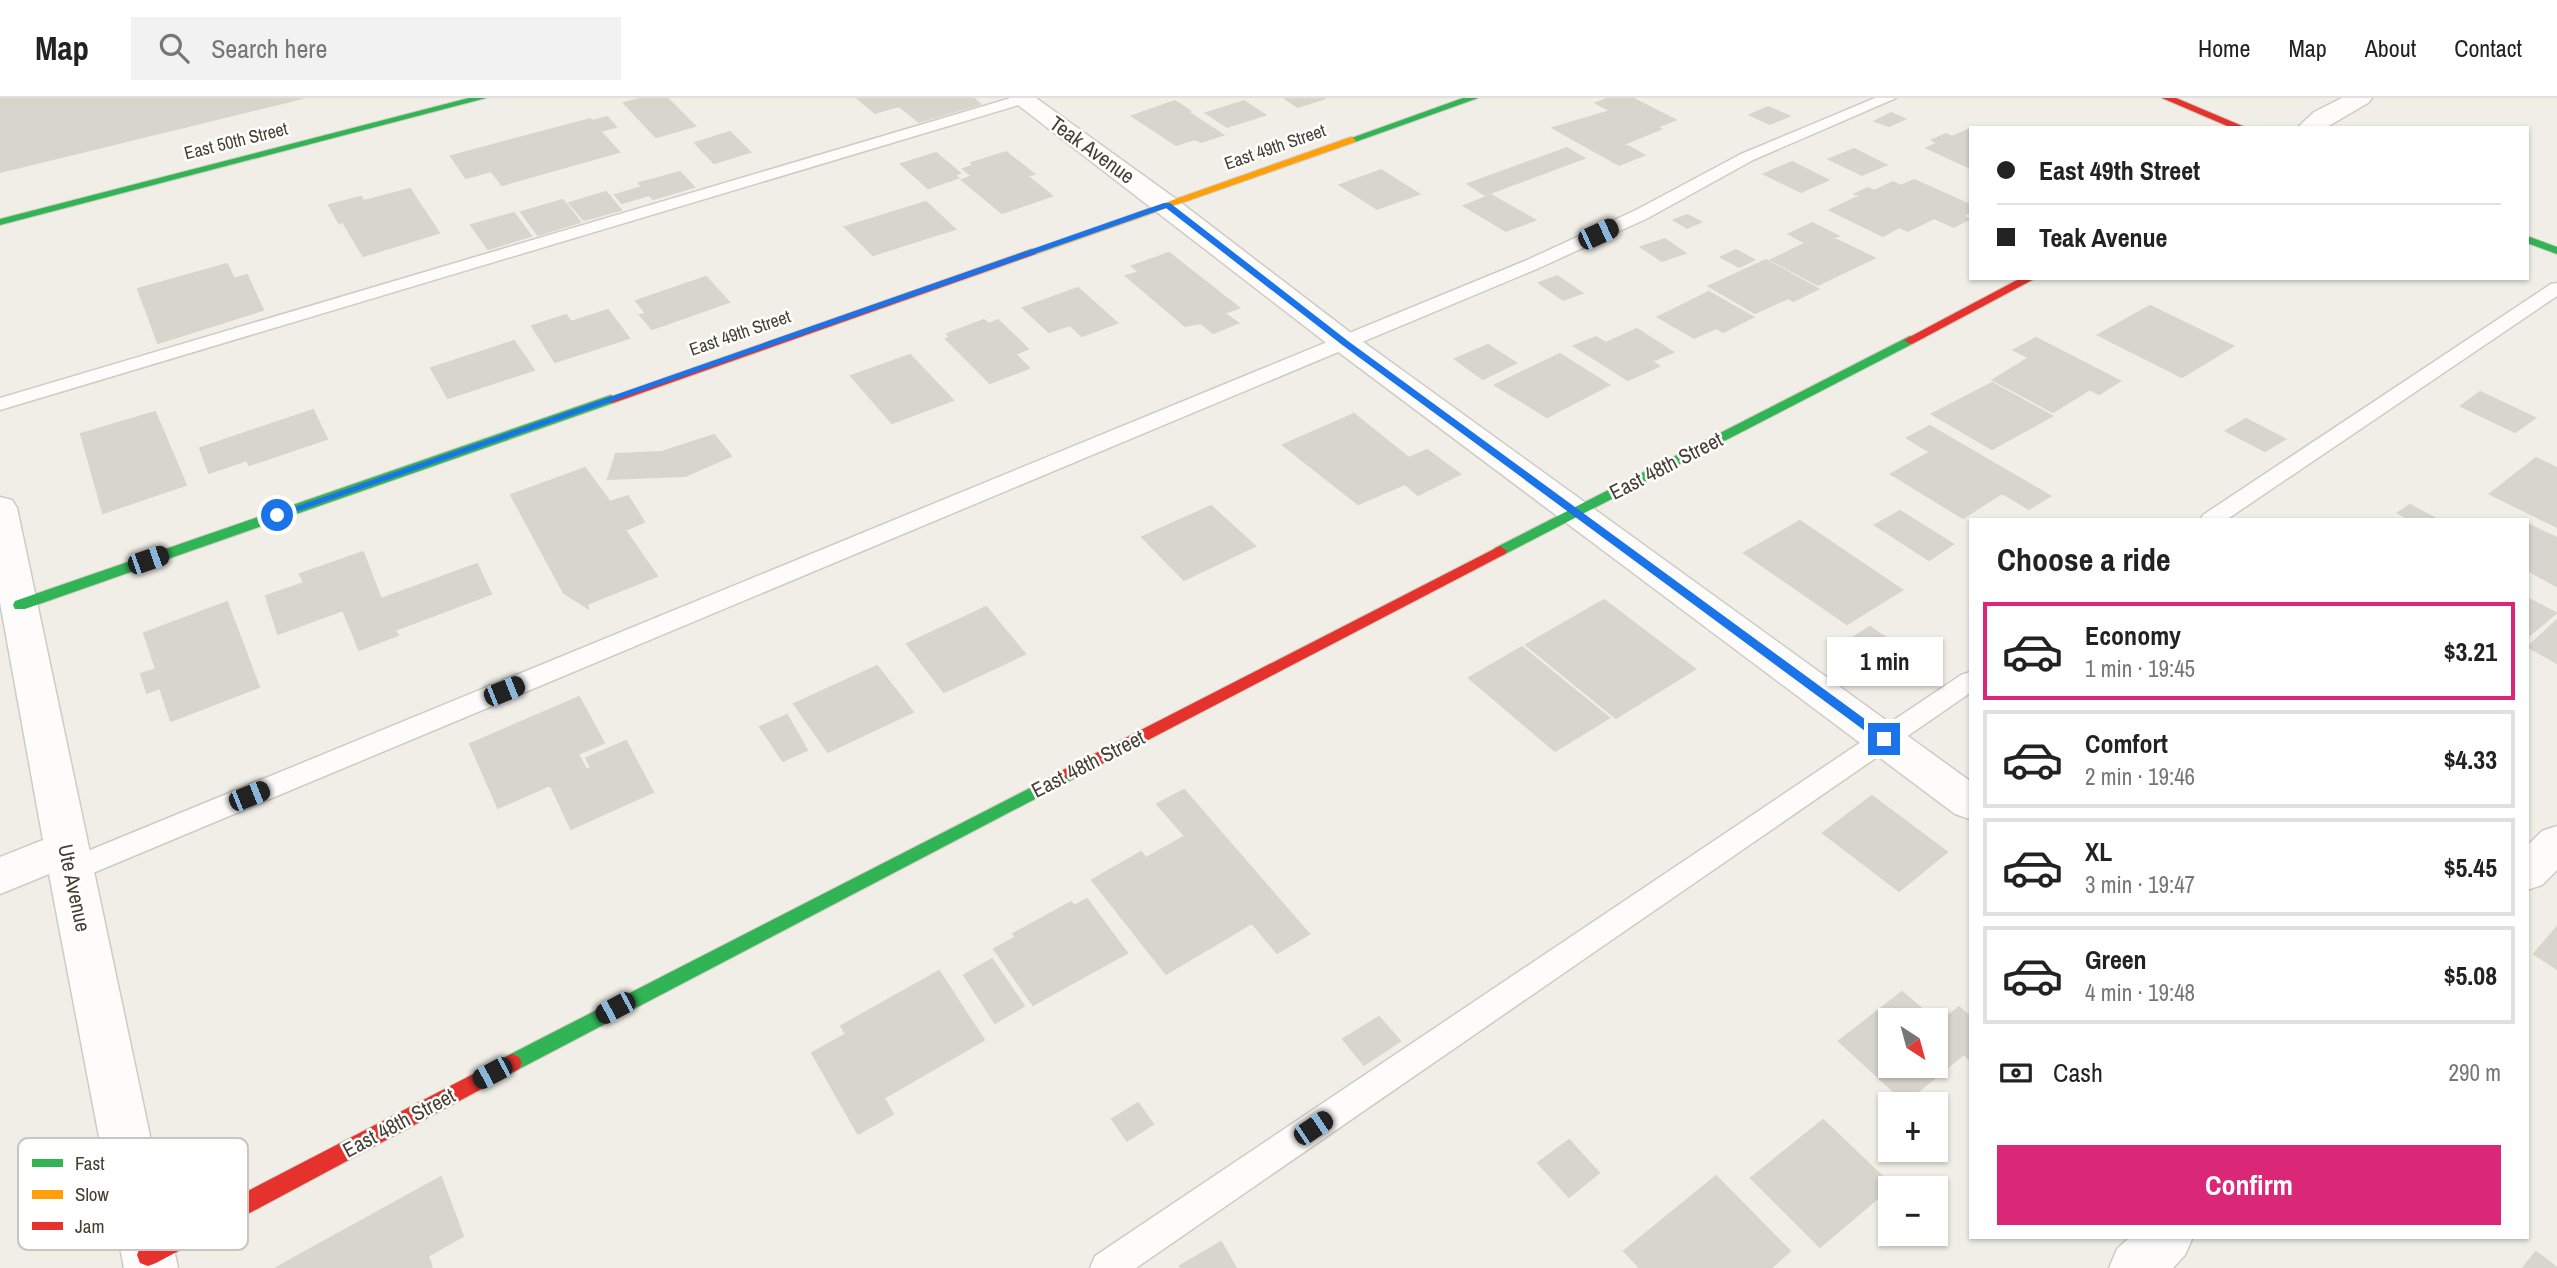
<!DOCTYPE html>
<html lang="en">
<head>
<meta charset="utf-8">
<style>
	body { margin:0; font-family:"Archivo Narrow",sans-serif; background:#f2f2f2; color:#222; height:100vh; display:flex; flex-direction:column; font-size:26px; white-space:nowrap }
	* { box-sizing:border-box; margin:0 }
	p { font-size:23px; color:#767676 }
	.icon { flex:none; width:38px; height:38px; fill:none; stroke:currentColor; stroke-width:2; stroke-linecap:round; stroke-linejoin:round }
	.map { position:relative; flex:1; overflow:hidden }
	.panel { position:absolute; left:1969px; top:420px; width:560px; height:721px; display:flex; flex-direction:column; background:#fff; border-radius:0px; box-shadow:0 2px 5px #0004 }
	.panel>* { flex:none }
	.guide { position:absolute; left:1969px; top:28px; width:560px; height:154px; border-radius:0px; box-shadow:0 2px 5px #0004; display:grid; align-content:center; height:154px; padding:0 28px; background:#fff }
	.needle { width:46px; rotate:144deg }
	.fabs { position:absolute; left:1878px; top:910px; display:grid; gap:14px }
	.fabs a { display:grid; place-items:center; width:70px; height:70px; border-radius:0px; background:#fff; box-shadow:0 2px 5px #0004; font-size:35px }
	.end { position:absolute; width:32px; height:32px; margin:-16px; border:9px solid #1a73e8; background:#fff; box-shadow:0 0 0 4px #fff }
	.from { border-radius:50% }
	.bubble { position:absolute; height:49px; border-radius:0px; background:#fff; box-shadow:0 2px 5px #0004; font-size:23px; font-weight:700; line-height:49px; text-align:center }
	.car { position:absolute; width:21px; height:42px; margin:-21px -10px; border-radius:9px; box-shadow:0 0 5px 2px #0007; background:linear-gradient(#222 24%,#8ab4d8 0 40%,#222 0 76%,#8ab4d8 0 86%,#222 0) }
	.guide b { display:flex; align-items:center; gap:24px; height:66px; font-size:26px }
	.guide b+b { border-top:2px solid #e0e0e0 }
	.guide i { width:18px; height:18px; background:#222 }
	ul { padding:0; list-style:none }
	li { display:flex; align-items:center; gap:21px; height:98px; margin:0 14px 10px; padding:0 14px; border:4px solid #e0e0e0; border-radius:0px }
	li div { flex:1 }
	li b { display:block; font-size:26px }
	li em { font-style:normal; font-weight:700 }
	li.active { border-color:#db2777 }
	li>.icon { width:63px; height:63px; stroke-width:1.5 }
	h2 { padding:0 28px; font-size:32px; line-height:84px }
	.pay { display:flex; align-items:center; gap:18px; height:77px; padding:0 28px; font-size:26px }
	.pay p { margin-inline-start:auto }
	.button { display:flex; gap:14px; margin-top:auto; padding:14px 28px }
	.button a { flex:1; height:80px; border-radius:0px; background:#db2777; color:#fff; font-size:28px; font-weight:700; line-height:80px; text-align:center }
	header { display:flex; align-items:center; gap:42px; box-sizing:border-box; height:98px; padding:0 35px; background:#fff; border-bottom:2px solid #e0e0e0 }
	header strong { font-size:33px }
	nav { display:flex; gap:38px; margin-inline-start:auto; font-size:24px }
	.search { width:490px; height:63px; background:#f2f2f2; display:flex; align-items:center; gap:18px; box-sizing:border-box; padding:0 24px; border-radius:0px; color:#767676; font-size:26px }
	.map>svg:first-child { display:block }
</style>
</head>
<body>
<header>
<strong>Map</strong>
<div class="search"><svg class="icon" aria-label="search" viewBox="0 0 24 24"><circle cx="10" cy="10" r="6"/><path d="M15 15l6 6"/></svg>Search here</div>
<nav><a>Home</a><a>Map</a><a>About</a><a>Contact</a></nav>
</header>
<div class="map">
<svg width="2557" height="1170" viewBox="0 0 2557 1170">
	<rect width="100%" height="100%" fill="#f0eee7"/>
	<path fill="#d8d5ce" stroke="#d8d5cc" stroke-width="2" d="M 0,0 L 303,0 L 0,74 Z
		M 643,0 L 667,0 L 695,28 L 656,39 L 624,5 Z
		M 857,0 L 973,0 L 980,6 L 919,24 L 899,8 L 875,15 Z
		M 1284,0 L 1326,0 L 1298,9 Z
		M 1610,0 L 1632,0 L 1675,22 L 1657,29 L 1661,31 L 1624,46 L 1644,57 L 1619,67 L 1553,30 L 1610,13 L 1596,5 Z
		M 1175,3 L 1190,13 L 1188,14 L 1223,37 L 1201,44 L 1195,41 L 1176,47 L 1132,18 Z
		M 1244,3 L 1265,17 L 1227,29 L 1206,15 Z
		M 1768,9 L 1789,18 L 1770,26 L 1750,17 Z
		M 1891,15 L 1905,21 L 1889,28 L 1875,23 Z
		M 607,19 L 616,29 L 600,33 L 619,54 L 502,87 L 491,73 L 466,80 L 451,58 L 590,21 L 592,23 Z
		M 1970,31 L 1970,70 L 1927,50 L 1938,45 L 1932,42 L 1946,36 L 1952,39 Z
		M 730,34 L 750,54 L 714,65 L 695,45 Z
		M 1567,50 L 1584,60 L 1485,97 L 1468,86 Z
		M 1854,51 L 1886,67 L 1862,77 L 1829,61 Z
		M 1006,54 L 1034,76 L 1027,78 L 1052,98 L 1002,115 L 962,82 L 972,78 L 963,71 L 974,67 L 971,65 Z
		M 936,55 L 960,75 L 954,77 L 958,80 L 928,90 L 901,66 Z
		M 1792,64 L 1828,82 L 1801,94 L 1764,76 Z
		M 1381,72 L 1419,96 L 1377,111 L 1340,87 Z
		M 680,74 L 694,89 L 653,101 L 649,97 L 622,105 L 615,97 L 642,89 L 639,85 Z
		M 1914,82 L 1970,107 L 1970,114 L 1962,118 L 1969,121 L 1954,129 L 1934,120 L 1908,133 L 1899,129 L 1883,138 L 1830,112 L 1860,98 L 1855,96 L 1868,90 L 1874,93 L 1893,84 L 1901,88 Z
		M 410,91 L 439,135 L 363,158 L 343,124 L 339,125 L 329,107 L 361,99 L 364,103 Z
		M 606,94 L 621,112 L 584,122 L 569,105 Z
		M 1491,97 L 1535,122 L 1506,133 L 1464,108 Z
		M 563,102 L 580,124 L 538,137 L 521,114 Z
		M 926,104 L 955,131 L 873,157 L 845,129 Z
		M 514,115 L 531,138 L 488,151 L 471,127 Z
		M 1687,117 L 1701,124 L 1687,130 L 1674,122 Z
		M 1812,125 L 1838,138 L 1833,140 L 1874,160 L 1818,187 L 1771,162 L 1806,145 L 1789,136 Z
		M 1665,141 L 1685,155 L 1662,163 L 1641,149 Z
		M 1736,152 L 1754,162 L 1739,169 L 1721,159 Z
		M 1169,155 L 1239,210 L 1224,215 L 1238,225 L 1213,235 L 1201,225 L 1185,228 L 1126,178 L 1139,174 L 1132,168 Z
		M 1766,162 L 1818,191 L 1793,203 L 1788,200 L 1755,215 L 1709,188 Z
		M 227,166 L 234,181 L 247,177 L 263,212 L 158,245 L 138,191 Z
		M 1557,178 L 1582,195 L 1563,202 L 1539,185 Z
		M 706,179 L 729,204 L 652,231 L 640,217 L 646,215 L 636,203 Z
		M 1078,190 L 1117,225 L 1082,238 L 1070,227 L 1049,234 L 1023,210 Z
		M 1709,194 L 1753,219 L 1723,234 L 1716,230 L 1694,240 L 1658,219 Z
		M 2150,208 L 2233,248 L 2182,279 L 2098,237 Z
		M 608,212 L 629,240 L 555,264 L 532,228 L 566,217 L 571,224 Z
		M 984,222 L 989,226 L 998,222 L 1028,251 L 1015,256 L 1029,270 L 990,285 L 946,241 L 950,239 L 947,236 Z
		M 1637,231 L 1673,254 L 1652,263 L 1659,268 L 1628,282 L 1574,248 L 1596,239 L 1606,245 Z
		M 2036,240 L 2120,283 L 2099,296 L 2014,252 Z
		M 514,243 L 534,272 L 448,300 L 431,270 Z
		M 1488,247 L 1516,265 L 1483,281 L 1455,261 Z
		M 1560,256 L 1609,287 L 1547,319 L 1495,287 Z
		M 910,257 L 953,302 L 892,325 L 851,278 Z
		M 2029,260 L 2090,291 L 2053,314 L 1993,282 Z
		M 1992,285 L 2052,318 L 1992,351 L 1932,316 Z
		M 2480,294 L 2535,320 L 2515,334 L 2461,308 Z
		M 313,312 L 327,341 L 249,367 L 247,362 L 209,375 L 200,350 Z
		M 155,314 L 186,387 L 103,415 L 81,336 Z
		M 1354,316 L 1409,360 L 1427,352 L 1460,376 L 1418,397 L 1405,386 L 1358,406 L 1283,347 Z
		M 2246,321 L 2285,341 L 2265,353 L 2226,333 Z
		M 1930,328 L 2050,398 L 2029,411 L 2002,395 L 1963,420 L 1891,376 L 1930,354 L 1907,340 Z
		M 714,337 L 731,358 L 685,378 L 608,381 L 616,356 L 662,354 Z
		M 2536,360 L 2557,370 L 2557,429 L 2490,396 Z
		M 585,370 L 610,404 L 628,398 L 644,424 L 625,432 L 657,478 L 587,506 L 588,510 L 564,495 L 511,397 Z
		M 2410,407 L 2438,422 L 2410,422 L 2398,415 Z
		M 1211,408 L 1255,448 L 1184,482 L 1142,439 Z
		M 1900,413 L 1953,446 L 1929,462 L 1875,427 Z
		M 1800,423 L 1902,492 L 1847,526 L 1744,455 Z
		M 2527,426 L 2557,440 L 2557,488 L 2527,472 Z
		M 363,454 L 381,501 L 477,466 L 491,496 L 395,532 L 398,537 L 359,552 L 343,512 L 278,536 L 266,498 L 304,485 L 300,476 Z
		M 2527,500 L 2556,515 L 2527,539 Z
		M 1604,502 L 1695,571 L 1616,620 L 1526,547 Z
		M 227,504 L 259,589 L 171,623 L 160,590 L 147,595 L 141,576 L 156,571 L 144,535 Z
		M 986,509 L 1025,556 L 944,594 L 907,546 Z
		M 2557,522 L 2557,565 L 2528,549 Z
		M 1870,529 L 1917,561 L 1894,576 L 1847,543 Z
		M 1522,549 L 1609,620 L 1555,653 L 1469,580 Z
		M 877,568 L 913,614 L 828,654 L 794,606 Z
		M 579,599 L 604,645 L 578,656 L 586,671 L 498,710 L 470,646 Z
		M 787,617 L 807,652 L 783,663 L 760,629 Z
		M 626,643 L 653,694 L 571,731 L 551,688 L 591,670 L 586,660 Z
		M 1184,692 L 1309,836 L 1277,855 L 1252,825 L 1166,876 L 1092,782 L 1141,754 L 1146,760 L 1185,738 L 1157,706 Z
		M 1872,698 L 1947,754 L 1899,793 L 1823,735 Z
		M 1087,801 L 1127,855 L 1033,907 L 994,851 L 1016,839 L 1013,836 L 1071,804 L 1074,808 Z
		M 2557,829 L 2557,871 L 2534,856 Z
		M 992,861 L 1024,908 L 995,925 L 964,877 Z
		M 939,873 L 984,942 L 884,1000 L 893,1016 L 858,1036 L 812,955 L 846,936 L 841,928 Z
		M 1902,894 L 1935,922 L 1890,922 L 1890,968 L 1936,968 L 1936,923 L 1939,925 L 1959,909 L 1970,919 L 1970,962 L 1964,956 L 1905,1004 L 1839,943 Z
		M 1379,919 L 1400,943 L 1364,967 L 1343,941 Z
		M 1138,1005 L 1153,1026 L 1127,1043 L 1112,1021 Z
		M 1823,1022 L 1892,1088 L 1820,1149 L 1751,1080 Z
		M 1569,1042 L 1599,1075 L 1569,1099 L 1538,1065 Z
		M 1716,1078 L 1790,1153 L 1771,1170 L 1640,1170 L 1624,1153 Z
		M 441,1079 L 463,1138 L 428,1158 L 432,1170 L 276,1170 Z
		M 1221,1144 L 1236,1170 L 1181,1170 L 1180,1168 Z
		M 2536,1154 L 2557,1170 L 2523,1170 Z"/>
	<g fill="none" stroke-linecap="round" stroke-linejoin="round">
		<g stroke="#cecbc4" stroke-width="3">
			<path id="lane" d="M 1011,0 L 1035,0 L 1032,3 L 0,312 L 0,300 Z
				M 1875,0 L 1896,0 L 1753,62 L 1648,120 L 1539,170 L 81,780 L 71,783 L 61,780 L 57,772 L 61,764 L 1527,162 L 1636,112 L 1741,56 Z
				M 2557,185 L 2557,198 L 2226,422 L 2200,422 L 2203,417 L 2551,186 Z
				M 1970,574 L 1970,595 L 1136,1170 L 1090,1170 L 1095,1158 L 1961,577 Z"/>
		</g>
		<g stroke="#cecbc4" stroke-width="3">
			<path id="street" d="M 1009,0 L 1036,0 L 1176,101 L 1355,238 L 1970,683 L 1970,721 L 1955,716 L 1333,250 Z
				M 2342,0 L 2372,0 L 2368,5 L 2325,30 L 2297,30 L 2314,14 Z
				M 0,399 L 12,402 L 17,410 L 178,1170 L 124,1170 L 49,776 L 0,796 L 0,759 L 43,742 L 0,504 Z
				M 2557,728 L 2557,772 L 2542,787 L 2527,792 L 2527,748 L 2542,733 Z
				M 2130,1139 L 2193,1139 L 2185,1157 L 2173,1170 L 2109,1170 L 2117,1151 Z"/>
		</g>
		<g stroke="#d0cbbd" stroke-width="2">
			<path id="fast" d="M 469,0 L 486,0 L 0,127 L 0,121 Z
				M 1463,0 L 1478,0 L 1355,44 L 1346,42 Z
				M 2527,138 L 2557,149 L 2557,156 L 2527,145 Z
				M 1910,238 L 1914,239 L 1914,245 L 1505,456 L 1500,458 L 1493,453 L 1495,450 Z
				M 611,297 L 617,301 L 616,304 L 25,511 L 15,511 L 13,507 L 15,503 Z
				M 1069,670 L 1075,672 L 1077,676 L 1075,680 L 519,971 L 512,974 L 505,971 L 502,965 L 505,959 Z"/>
		</g>
		<g stroke="#d0cbbd" stroke-width="2">
			<path id="slow" d="M 1351,39 L 1356,42 L 1355,44 L 1036,156 L 1026,154 Z"/>
		</g>
		<g stroke="#d0cbbd" stroke-width="2">
			<path id="jam" d="M 2162,0 L 2176,0 L 2247,30 L 2232,30 Z
				M 1032,151 L 1036,152 L 1036,156 L 616,304 L 611,305 L 605,301 Z
				M 2021,180 L 2036,180 L 1914,245 L 1910,246 L 1904,242 Z
				M 1500,448 L 1507,453 L 1505,456 L 1075,680 L 1063,680 L 1061,676 L 1063,672 Z
				M 512,956 L 519,959 L 522,965 L 519,971 L 156,1165 L 148,1168 L 140,1165 L 137,1157 L 140,1149 Z"/>
		</g>
		<use href="#lane" fill="#fdfcfb" fill-rule="evenodd"/>
		<use href="#street" fill="#fdfcfb" fill-rule="evenodd"/>
		<use href="#fast" fill="#30b455" fill-rule="evenodd"/>
		<use href="#slow" fill="#ff9f0a" fill-rule="evenodd"/>
		<use href="#jam" fill="#e5322d" fill-rule="evenodd"/>
	</g>
	<path fill="#1a73e8" d="M 1164,105 L 1170,105 L 1348,243 L 1888,638 L 1888,644 L 1880,644 L 1341,246 L 1166,110 L 281,419 L 272,417 Z"/>
	<g text-anchor="middle" stroke-width="5" stroke-linejoin="round" paint-order="stroke">
		<g font-size="18" fill="#463f32" stroke="#fff">
			<text transform="translate(236 43) rotate(-14)" y="6">East 50th Street</text>
			<text transform="translate(1275 49) rotate(-19)" y="6">East 49th Street</text>
			<text transform="translate(740 235) rotate(-19)" y="6">East 49th Street</text>
		</g>
		<g font-size="21" fill="#463f32" stroke="#fff">
			<text transform="translate(1092 52) rotate(36)" y="7">Teak Avenue</text>
			<text transform="translate(1666 368) rotate(-27)" y="7">East 48th Street</text>
			<text transform="translate(1088 666) rotate(-27)" y="7">East 48th Street</text>
			<text transform="translate(74 790) rotate(78)" y="7">Ute Avenue</text>
			<text transform="translate(399 1025) rotate(-28)" y="7">East 48th Street</text>
		</g>
	</g>
	<rect x="18" y="1040" width="230" height="112" rx="10" fill="#fff" stroke="#c8c5c2" stroke-width="2"/>
	<rect x="32" y="1061" width="31" height="8" fill="#30b455"/>
	<rect x="32" y="1092" width="31" height="9" fill="#ff9f0a"/>
	<rect x="32" y="1124" width="31" height="8" fill="#e5322d"/>
	<g font-size="19" fill="#463f32">
		<text x="75" y="1072">Fast</text>
		<text x="75" y="1103">Slow</text>
		<text x="75" y="1135">Jam</text>
	</g>
</svg>
<div class="fabs">
<a><svg class="needle" viewBox="-14 -14 28 28"><path d="M0-13l5 13h-10z" fill="#e53935"/><path d="M0 13l5-13h-10z" fill="#767676"/></svg></a>
<a>+</a>
<a>−</a>
</div>
<i class="end from" style="left:277px;top:417px"></i>
<i class="end" style="left:1884px;top:641px"></i>
<div class="bubble" style="left:1827px;top:539px;width:116px">1 min</div>
<i class="car" style="left:1598px;top:136px;rotate:65deg"></i>
<i class="car" style="left:148px;top:462px;rotate:71deg"></i>
<i class="car" style="left:504px;top:593px;rotate:68deg"></i>
<i class="car" style="left:249px;top:698px;rotate:68deg"></i>
<i class="car" style="left:615px;top:910px;rotate:242deg"></i>
<i class="car" style="left:492px;top:975px;rotate:242deg"></i>
<i class="car" style="left:1313px;top:1030px;rotate:56deg"></i>
<div class="guide">
<b><i class="from"></i>East 49th Street</b>
<b><i></i>Teak Avenue</b>
</div>
<section class="panel">
<h2>Choose a ride</h2>
<ul>
<li class="active"><svg class="icon" aria-label="car" viewBox="0 0 24 24"><path d="M5 17H2v-5l4-1 3-4h7l3 4 3 1v5h-3M9 17h6M6 11h13"/><circle cx="7" cy="17" r="2"/><circle cx="17" cy="17" r="2"/></svg><div><b>Economy</b><p>1 min · 19:45</p></div><em>$3.21</em></li>
<li><svg class="icon" aria-label="car" viewBox="0 0 24 24"><path d="M5 17H2v-5l4-1 3-4h7l3 4 3 1v5h-3M9 17h6M6 11h13"/><circle cx="7" cy="17" r="2"/><circle cx="17" cy="17" r="2"/></svg><div><b>Comfort</b><p>2 min · 19:46</p></div><em>$4.33</em></li>
<li><svg class="icon" aria-label="car" viewBox="0 0 24 24"><path d="M5 17H2v-5l4-1 3-4h7l3 4 3 1v5h-3M9 17h6M6 11h13"/><circle cx="7" cy="17" r="2"/><circle cx="17" cy="17" r="2"/></svg><div><b>XL</b><p>3 min · 19:47</p></div><em>$5.45</em></li>
<li><svg class="icon" aria-label="car" viewBox="0 0 24 24"><path d="M5 17H2v-5l4-1 3-4h7l3 4 3 1v5h-3M9 17h6M6 11h13"/><circle cx="7" cy="17" r="2"/><circle cx="17" cy="17" r="2"/></svg><div><b>Green</b><p>4 min · 19:48</p></div><em>$5.08</em></li>
</ul>
<div class="pay"><svg class="icon" aria-label="cash" viewBox="0 0 24 24"><path d="M3 7h18v10H3z"/><circle cx="12" cy="12" r="2"/></svg>Cash<p>290 m</p></div>
<div class="button"><a>Confirm</a></div>
</section>
</div>
</body>
</html>
